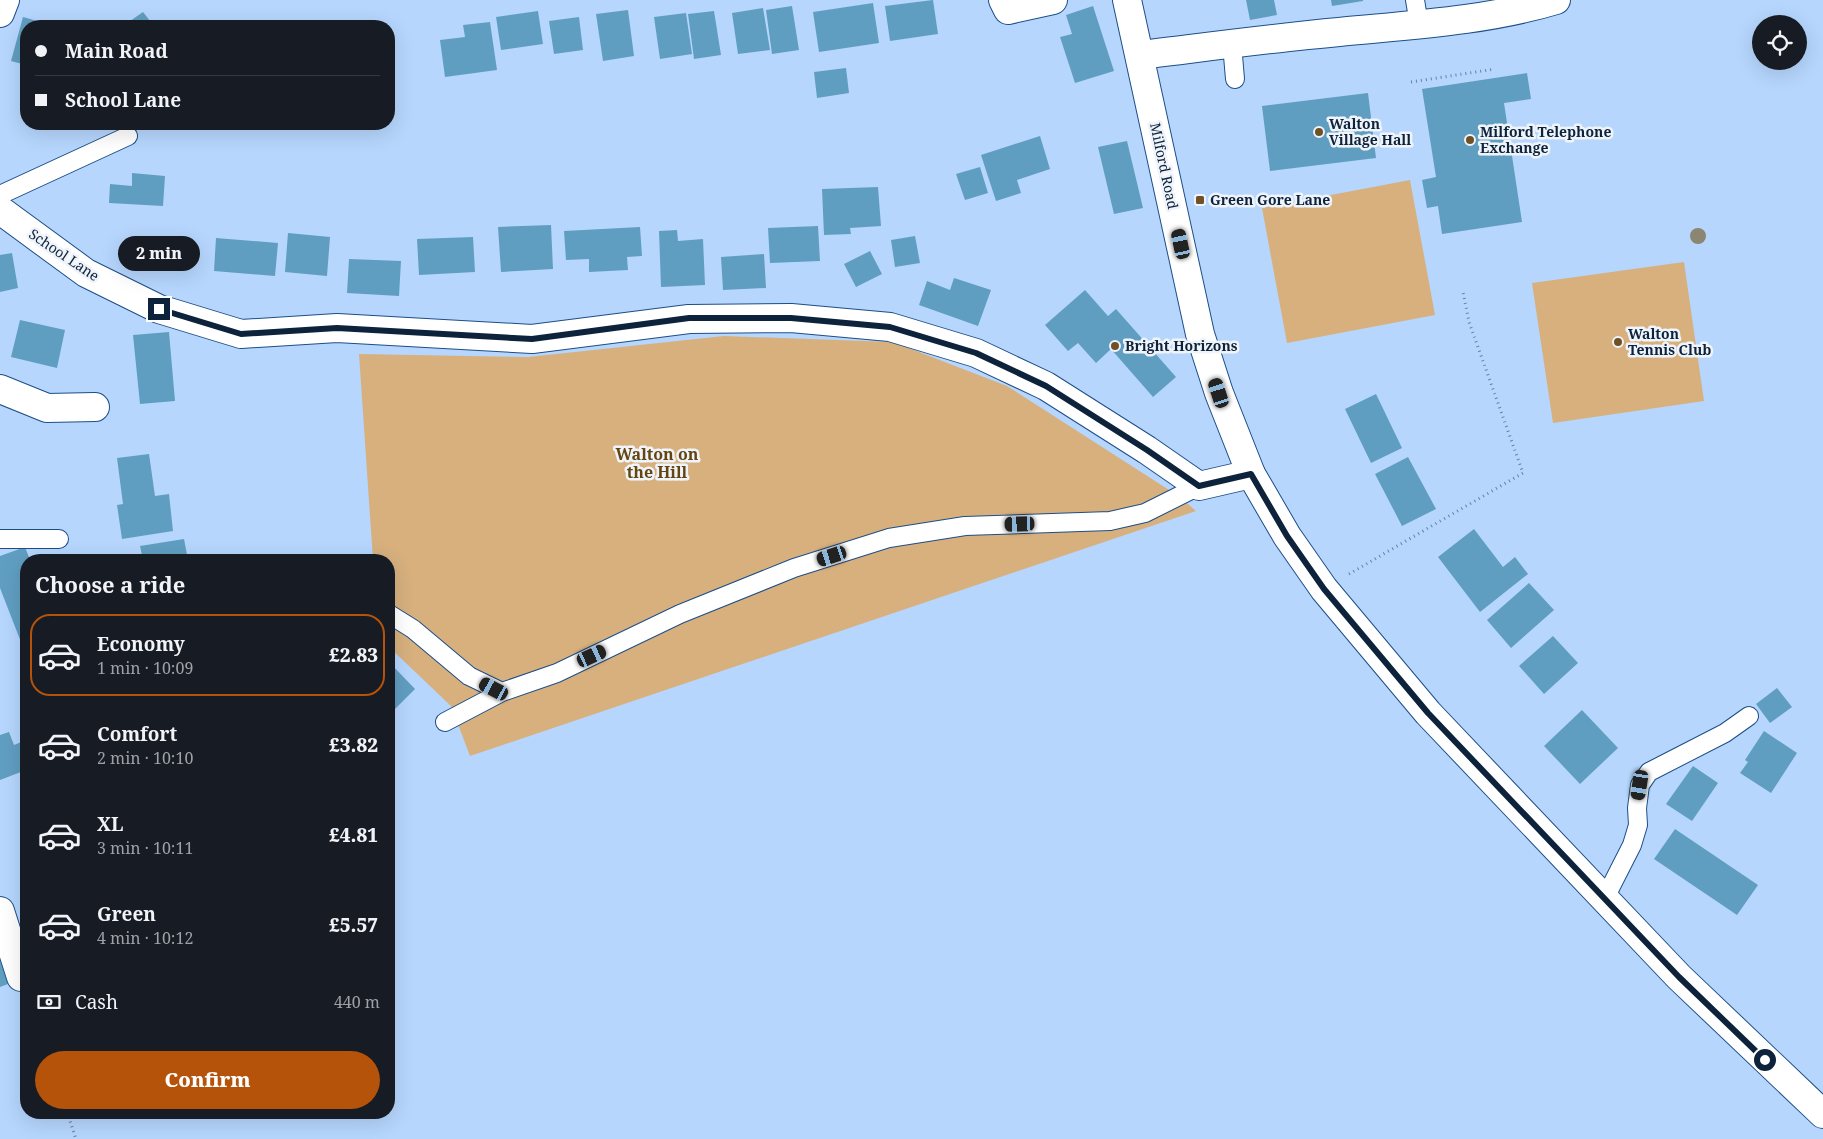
<!DOCTYPE html>
<html lang="en">
<head>
<meta charset="utf-8">
<style>
	body { margin:0; font-family:"Noto Serif",serif; background:#242831; color:#f1f3f6; height:100vh; display:flex; flex-direction:column; font-size:19px; white-space:nowrap }
	* { box-sizing:border-box; margin:0 }
	p { font-size:16px; color:#9ea1a6 }
	.icon { flex:none; width:28px; height:28px; fill:none; stroke:currentColor; stroke-width:2; stroke-linecap:round; stroke-linejoin:round }
	.map { position:relative; flex:1; overflow:hidden }
	.details { position:absolute; left:20px; top:554px; width:375px; height:565px; display:flex; flex-direction:column; background:#171b24; border-radius:20px; box-shadow:0 5px 20px #0002 }
	.details>* { flex:none }
	.guide { position:absolute; left:20px; top:20px; width:375px; height:110px; border-radius:20px; box-shadow:0 5px 20px #0002; display:grid; align-content:center; height:110px; padding:0 15px; background:#171b24 }
	.fabs { position:absolute; left:1752px; top:15px; display:grid; gap:10px }
	.fabs a { display:grid; place-items:center; width:55px; height:55px; border-radius:50%; background:#171b24; box-shadow:0 5px 20px #0002; font-size:25px }
	.end { position:absolute; width:22px; height:22px; margin:-11px; border:6px solid #0d223b; background:#fff; box-shadow:0 0 0 2px #fff }
	.from { border-radius:50% }
	.bubble { position:absolute; height:35px; border-radius:18px; background:#171b24; box-shadow:0 5px 20px #0002; font-size:16px; font-weight:800; line-height:35px; text-align:center }
	.car { position:absolute; width:15px; height:30px; margin:-15px -8px; border-radius:6px; box-shadow:0 0 4px 1px #0007; background:linear-gradient(#222 24%,#8ab4d8 0 40%,#222 0 76%,#8ab4d8 0 86%,#222 0) }
	.guide b { display:flex; align-items:center; gap:18px; height:48px; font-size:19px }
	.guide b+b { border-top:1px solid #363941 }
	.guide i { width:12px; height:12px; background:#f1f3f6 }
	ul { padding:0; list-style:none }
	li { display:flex; align-items:center; gap:15px; height:82px; margin:0 10px 8px; padding:0 5px; border:2px solid transparent; border-radius:20px }
	li div { flex:1 }
	li b { display:block; font-size:19px }
	li em { font-style:normal; font-weight:800 }
	li.on { border-color:#b45309 }
	li>.icon { width:45px; height:45px; stroke-width:1.5 }
	h2 { padding:0 15px; font-size:22px; line-height:60px }
	.pay { display:flex; align-items:center; gap:12px; height:55px; padding:0 15px; font-size:19px }
	.pay p { margin-inline-start:auto }
	.primary-button { display:flex; gap:10px; margin-top:auto; padding:10px 15px }
	.primary-button a { flex:1; height:58px; border-radius:30px; background:#b45309; color:#fff; font-size:20px; font-weight:800; line-height:58px; text-align:center }
	.map>svg:first-child { display:block }
</style>
</head>
<body>
<div class="map">
<svg width="1823" height="1139" viewBox="0 0 1823 1139">
	<rect width="100%" height="100%" fill="#b6d6fd"/>
	<path fill="#d7b07e" d="M 1410,180 L 1435,315 L 1287,343 L 1262,208 Z
		M 1684,262 L 1704,401 L 1553,423 L 1532,283 Z
		M 724,336 L 893,342 L 1007,386 L 1180,497 L 1196,511 L 470,756 L 451,706 L 389,647 L 389,560 L 373,560 L 359,354 L 528,357 Z"/>
	<path fill="#609ec1" d="M 933,0 L 938,34 L 890,41 L 885,6 Z
		M 1246,0 L 1274,0 L 1277,15 L 1250,20 Z
		M 1331,0 L 1363,0 L 1363,1 L 1332,6 Z
		M 873,3 L 879,43 L 819,52 L 813,12 Z
		M 792,6 L 799,50 L 772,54 L 766,10 Z
		M 1093,6 L 1114,71 L 1075,83 L 1060,37 L 1072,34 L 1066,15 Z
		M 763,8 L 770,50 L 738,54 L 732,13 Z
		M 628,10 L 634,56 L 603,61 L 596,14 Z
		M 538,11 L 543,44 L 501,50 L 496,17 Z
		M 714,11 L 721,55 L 694,59 L 688,14 Z
		M 143,12 L 154,26 L 123,26 Z
		M 686,13 L 692,54 L 660,59 L 654,17 Z
		M 23,17 L 48,24 L 47,26 L 26,26 L 26,65 L 11,61 Z
		M 579,17 L 583,50 L 554,54 L 549,21 Z
		M 490,22 L 497,70 L 445,77 L 440,40 L 465,37 L 463,25 Z
		M 846,68 L 849,93 L 817,98 L 814,72 Z
		M 1527,73 L 1531,99 L 1504,103 L 1522,222 L 1442,234 L 1438,206 L 1427,208 L 1422,180 L 1436,177 L 1422,89 Z
		M 1368,93 L 1376,158 L 1270,171 L 1262,106 Z
		M 1040,136 L 1050,169 L 1017,180 L 1021,193 L 996,201 L 981,155 Z
		M 1127,141 L 1143,208 L 1114,214 L 1098,147 Z
		M 980,167 L 988,193 L 965,200 L 956,174 Z
		M 132,173 L 165,176 L 163,206 L 109,203 L 110,184 L 132,186 Z
		M 878,187 L 881,226 L 850,228 L 851,234 L 824,235 L 822,189 Z
		M 551,225 L 553,269 L 501,272 L 498,227 Z
		M 818,226 L 820,261 L 770,263 L 768,228 Z
		M 640,227 L 642,256 L 627,257 L 628,270 L 589,272 L 589,259 L 566,260 L 564,231 Z
		M 677,230 L 678,241 L 703,239 L 705,285 L 661,287 L 659,231 Z
		M 288,233 L 330,237 L 327,276 L 285,272 Z
		M 915,236 L 920,263 L 895,267 L 891,240 Z
		M 473,237 L 475,272 L 419,275 L 417,239 Z
		M 216,238 L 278,243 L 275,276 L 214,271 Z
		M 870,251 L 882,274 L 856,287 L 844,264 Z
		M 12,253 L 18,288 L 0,292 L 0,255 Z
		M 764,254 L 766,288 L 723,290 L 721,257 Z
		M 349,259 L 401,261 L 399,296 L 347,293 Z
		M 954,278 L 991,290 L 978,326 L 919,305 L 927,281 L 950,290 Z
		M 1085,290 L 1108,316 L 1116,309 L 1176,377 L 1153,397 L 1111,349 L 1096,363 L 1078,343 L 1068,351 L 1045,325 Z
		M 20,320 L 65,330 L 57,368 L 11,357 Z
		M 169,332 L 175,401 L 140,404 L 133,335 Z
		M 1376,394 L 1402,448 L 1371,463 L 1345,409 Z
		M 149,454 L 155,496 L 169,494 L 173,531 L 122,539 L 117,505 L 123,504 L 117,458 Z
		M 1408,457 L 1436,509 L 1402,526 L 1375,474 Z
		M 1474,529 L 1503,567 L 1515,557 L 1528,574 L 1480,612 L 1438,557 Z
		M 184,539 L 188,560 L 143,560 L 140,546 Z
		M 25,547 L 30,560 L 26,560 L 26,655 L 0,588 L 0,556 Z
		M 1529,583 L 1554,610 L 1511,648 L 1487,620 Z
		M 1553,636 L 1578,663 L 1544,694 L 1519,666 Z
		M 389,662 L 415,689 L 389,715 Z
		M 1777,688 L 1792,707 L 1770,723 L 1756,704 Z
		M 1582,710 L 1618,748 L 1580,784 L 1544,746 Z
		M 1764,731 L 1797,753 L 1771,793 L 1740,773 L 1748,762 L 1745,760 Z
		M 9,732 L 14,745 L 26,740 L 26,770 L 0,780 L 0,735 Z
		M 1693,766 L 1718,783 L 1692,821 L 1666,804 Z
		M 1675,829 L 1758,885 L 1737,915 L 1654,859 Z
		M 0,960 L 8,984 L 0,987 Z"/>
	<g fill="none" stroke-linecap="round" stroke-linejoin="round">
		<g stroke="#1c4e87" stroke-width="20">
			<path id="service" d="M 1415,0 L 1419,24
				M 1232,44 L 1235,79
				M 0,195 L 128,136
				M 0,539 L 59,539
				M 389,614 L 413,629 L 469,676 L 502,692
				M 445,722 L 502,692 L 557,673 L 680,614 L 794,568 L 889,538 L 965,526 L 1110,521 L 1145,513 L 1199,486
				M 1604,900 L 1632,845 L 1638,825 L 1637,808 L 1640,785 L 1649,772 L 1725,733 L 1749,716"/>
		</g>
		<g stroke="#1c4e87" stroke-width="30">
			<path id="minor" d="M 1003,0 L 1008,10 L 1053,0
				M 0,13 L 5,0
				M 1140,55 C 1206,47 1273,38 1339,32 C 1411,25 1487,21 1556,0
				M 0,210 L 86,273 L 159,309 L 241,334 L 337,328 L 532,339 L 689,319 L 791,318 L 890,327 L 976,353 L 1046,386 L 1147,450 L 1199,486 L 1251,474
				M 0,389 L 47,408 L 95,407
				M 0,911 L 21,977"/>
		</g>
		<g stroke="#1c4e87" stroke-width="30">
			<path id="trunk" d="M 1127,0 L 1200,334 L 1219,393 L 1251,474 L 1287,536 L 1324,589 L 1428,713 L 1679,977 L 1823,1114"/>
		</g>
		<path stroke="#6782a2" stroke-width="3" stroke-dasharray="1 4" stroke-linecap="butt" d="M 1411,82 L 1495,69
			M 1349,574 L 1523,473 L 1469,322 L 1463,292
			M 67,1112 L 76,1139"/>
		<use href="#service" stroke="#fff" stroke-width="18"/>
		<use href="#minor" stroke="#fff" stroke-width="28"/>
		<use href="#trunk" stroke="#fff" stroke-width="28"/>
	</g>
	<circle fill="#8c8572" cx="1698" cy="236" r="8"/>
	<g fill="none" stroke-linecap="round" stroke-linejoin="round">
		<path stroke="#0d223b" stroke-width="6" d="M 159,309 L 241,334 L 337,328 L 532,339 L 689,318 L 791,318 L 890,327 L 976,353 L 1046,386 L 1147,450 L 1199,486 L 1251,474 L 1287,536 L 1324,589 L 1428,713 L 1679,977 L 1765,1060"/>
	</g>
	<g fill="#6f5125" stroke="#eff4fb" stroke-width="2">
		<circle cx="1319" cy="132" r="5"/>
		<circle cx="1470" cy="140" r="5"/>
		<rect x="1195" y="195" width="10" height="10" rx="2.5"/>
		<circle cx="1618" cy="342" r="5"/>
		<circle cx="1115" cy="346" r="5"/>
	</g>
	<g text-anchor="middle" stroke-width="5" stroke-linejoin="round" paint-order="stroke">
		<g font-size="14" font-weight="bold" fill="#0d223b" stroke="#eff4fb" text-anchor="start">
			<text x="1329" y="129">Walton<tspan x="1329" dy="16">Village Hall</tspan></text>
			<text x="1480" y="137">Milford Telephone<tspan x="1480" dy="16">Exchange</tspan></text>
			<text x="1210" y="205">Green Gore Lane</text>
			<text x="1628" y="339">Walton<tspan x="1628" dy="16">Tennis Club</tspan></text>
			<text x="1125" y="351">Bright Horizons</text>
		</g>
		<g font-size="14" fill="#0d223b" stroke="#eff4fb">
			<text transform="translate(1164 166) rotate(78)" y="5">Milford Road</text>
			<text transform="translate(64 255) rotate(34)" y="5">School Lane</text>
		</g>
		<g font-size="16" font-weight="bold" fill="#65440f" stroke="#eff4fb">
			<text x="657" y="460">Walton on<tspan x="657" dy="18">the Hill</tspan></text>
		</g>
	</g>
</svg>
<div class="fabs">
<a><svg class="icon" aria-label="locate" viewBox="0 0 24 24"><circle cx="12" cy="12" r="6"/><path d="M12 2v4M12 18v4M2 12h4M18 12h4"/></svg></a>
</div>
<i class="end from" style="left:1765px;top:1060px"></i>
<i class="end" style="left:159px;top:309px"></i>
<div class="bubble" style="left:118px;top:236px;width:82px">2 min</div>
<i class="car" style="left:1181px;top:244px;rotate:348deg"></i>
<i class="car" style="left:1219px;top:393px;rotate:342deg"></i>
<i class="car" style="left:1020px;top:524px;rotate:268deg"></i>
<i class="car" style="left:832px;top:556px;rotate:252deg"></i>
<i class="car" style="left:592px;top:656px;rotate:65deg"></i>
<i class="car" style="left:494px;top:689px;rotate:298deg"></i>
<i class="car" style="left:1640px;top:785px;rotate:189deg"></i>
<div class="guide">
<b><i class="from"></i>Main Road</b>
<b><i></i>School Lane</b>
</div>
<section class="details">
<h2>Choose a ride</h2>
<ul>
<li class="on"><svg class="icon" aria-label="car" viewBox="0 0 24 24"><path d="M5 17H2v-5l4-1 3-4h7l3 4 3 1v5h-3M9 17h6M6 11h13"/><circle cx="7" cy="17" r="2"/><circle cx="17" cy="17" r="2"/></svg><div><b>Economy</b><p>1 min · 10:09</p></div><em>£2.83</em></li>
<li><svg class="icon" aria-label="car" viewBox="0 0 24 24"><path d="M5 17H2v-5l4-1 3-4h7l3 4 3 1v5h-3M9 17h6M6 11h13"/><circle cx="7" cy="17" r="2"/><circle cx="17" cy="17" r="2"/></svg><div><b>Comfort</b><p>2 min · 10:10</p></div><em>£3.82</em></li>
<li><svg class="icon" aria-label="car" viewBox="0 0 24 24"><path d="M5 17H2v-5l4-1 3-4h7l3 4 3 1v5h-3M9 17h6M6 11h13"/><circle cx="7" cy="17" r="2"/><circle cx="17" cy="17" r="2"/></svg><div><b>XL</b><p>3 min · 10:11</p></div><em>£4.81</em></li>
<li><svg class="icon" aria-label="car" viewBox="0 0 24 24"><path d="M5 17H2v-5l4-1 3-4h7l3 4 3 1v5h-3M9 17h6M6 11h13"/><circle cx="7" cy="17" r="2"/><circle cx="17" cy="17" r="2"/></svg><div><b>Green</b><p>4 min · 10:12</p></div><em>£5.57</em></li>
</ul>
<div class="pay"><svg class="icon" aria-label="cash" viewBox="0 0 24 24"><path d="M3 7h18v10H3z"/><circle cx="12" cy="12" r="2"/></svg>Cash<p>440 m</p></div>
<div class="primary-button"><a>Confirm</a></div>
</section>
</div>
</body>
</html>
